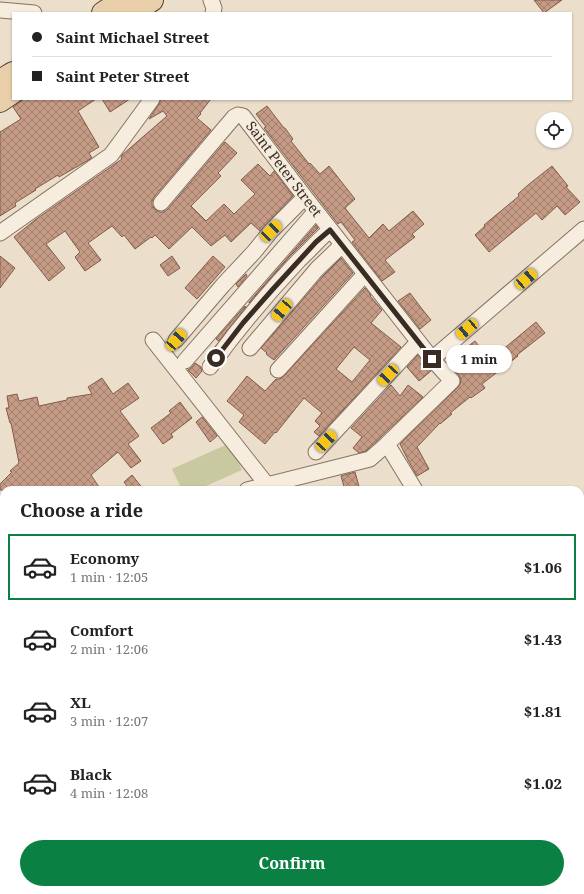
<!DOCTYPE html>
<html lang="en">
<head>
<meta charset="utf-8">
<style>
	body { margin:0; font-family:"Noto Serif",serif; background:#f2f2f2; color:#222; height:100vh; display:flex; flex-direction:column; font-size:15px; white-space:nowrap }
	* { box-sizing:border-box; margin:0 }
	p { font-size:13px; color:#767676 }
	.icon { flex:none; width:22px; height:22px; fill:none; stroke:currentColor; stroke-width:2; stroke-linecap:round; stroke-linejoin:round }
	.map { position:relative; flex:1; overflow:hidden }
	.side { position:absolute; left:0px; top:486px; width:584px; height:408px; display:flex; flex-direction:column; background:#fff; border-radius:12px 12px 0 0; box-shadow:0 1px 3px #0004 }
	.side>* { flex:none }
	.guide { position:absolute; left:12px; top:12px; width:560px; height:88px; border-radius:0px; box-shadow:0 1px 3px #0004; display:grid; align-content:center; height:88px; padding:0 20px; background:#fff }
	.fabs { position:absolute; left:536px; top:112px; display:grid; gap:8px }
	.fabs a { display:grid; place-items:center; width:36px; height:36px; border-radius:50%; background:#fff; box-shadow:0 1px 3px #0004; font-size:20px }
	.end { position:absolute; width:18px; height:18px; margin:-9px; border:5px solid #392c23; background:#fff; box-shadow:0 0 0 2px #fff }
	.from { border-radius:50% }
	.bubble { position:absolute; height:28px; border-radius:14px; background:#fff; box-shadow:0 1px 3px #0004; font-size:13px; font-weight:700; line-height:28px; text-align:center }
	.car { position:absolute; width:12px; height:24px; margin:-12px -6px; border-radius:5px; box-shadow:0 0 3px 1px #0007; background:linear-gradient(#f5c518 24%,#345 0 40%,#f5c518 0 76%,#345 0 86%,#f5c518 0) }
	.guide b { display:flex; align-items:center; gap:14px; height:38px; font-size:15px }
	.guide b+b { border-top:1px solid #e0e0e0 }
	.guide i { width:10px; height:10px; background:#222 }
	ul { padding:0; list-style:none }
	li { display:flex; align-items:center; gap:12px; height:66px; margin:0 8px 6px; padding:0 12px; border:2px solid transparent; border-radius:0px }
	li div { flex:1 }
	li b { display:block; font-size:15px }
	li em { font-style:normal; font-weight:700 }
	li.current { border-color:#0b8043 }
	li>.icon { width:36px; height:36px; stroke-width:1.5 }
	h2 { padding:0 20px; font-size:18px; line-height:48px }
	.cta { display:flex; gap:8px; margin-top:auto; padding:8px 20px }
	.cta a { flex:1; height:46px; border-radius:24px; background:#0b8043; color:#fff; font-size:16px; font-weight:700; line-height:46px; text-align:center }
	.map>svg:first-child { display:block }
</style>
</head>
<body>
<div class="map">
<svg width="584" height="894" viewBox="0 0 584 894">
	<defs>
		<pattern id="building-cross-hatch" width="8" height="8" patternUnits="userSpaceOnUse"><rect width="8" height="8" fill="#c59b86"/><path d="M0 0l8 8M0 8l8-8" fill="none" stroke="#a17f6d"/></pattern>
	</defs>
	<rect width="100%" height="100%" fill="#ebdfcc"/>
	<path fill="#c8c9a1" d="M 230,443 L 242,470 L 197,490 L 182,490 L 172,469 Z"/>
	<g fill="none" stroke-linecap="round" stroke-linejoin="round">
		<path stroke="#acc1b9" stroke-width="25" d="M 0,637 L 4,643
			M 346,890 L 350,894"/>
	</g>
	<path fill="url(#building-cross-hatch)" stroke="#845b4a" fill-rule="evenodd" d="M 534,0 L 562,0 L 544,13 Z
		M 24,99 L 96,99 L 78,111 L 99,147 L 89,153 L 92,158 L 59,177 L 58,175 L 35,189 L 36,190 L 15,203 L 16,206 L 0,216 L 0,132 L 21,119 L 13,107 Z
		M 102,99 L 130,99 L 110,112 Z
		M 161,99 L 211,99 L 200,113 L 201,114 L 197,118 L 211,130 L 154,197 L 152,201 L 152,206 L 156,210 L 159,212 L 164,212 L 168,209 L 225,142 L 237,153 L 218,173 L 221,176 L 191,206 L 206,221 L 224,204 L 234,214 L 255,194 L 241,180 L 258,164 L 270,176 L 274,171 L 293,196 L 260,231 L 251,223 L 231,242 L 225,235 L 211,246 L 192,227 L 169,249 L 155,235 L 152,238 L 151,237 L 135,249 L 124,235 L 122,237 L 112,226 L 88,243 L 101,260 L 85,271 L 75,257 L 80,252 L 65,231 L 46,244 L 65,268 L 49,281 L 14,237 L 35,220 L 122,159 L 121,157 L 122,155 L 167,116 L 163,111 L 149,119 L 159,104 Z
		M 267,106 L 284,128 L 285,128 L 293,139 L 291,141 L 309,164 L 310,163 L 320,174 L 329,166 L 355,199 L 345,208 L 369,238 L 383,224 L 389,231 L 413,211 L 424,224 L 412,234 L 415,237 L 385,260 L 395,272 L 382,281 L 352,242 L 355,240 L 341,222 L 338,224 L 264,128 L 266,127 L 256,114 Z
		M 552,166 L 568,186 L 566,187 L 580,202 L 565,215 L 557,206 L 542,220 L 536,213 L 489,252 L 475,235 L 485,226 L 484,225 L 519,196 L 518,194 L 528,185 Z
		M 316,225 L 318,228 L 292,254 L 249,303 L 249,302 Z
		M 0,256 L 15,268 L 0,288 Z
		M 172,256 L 180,268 L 168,276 L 160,265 Z
		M 213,256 L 225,267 L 197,299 L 185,288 Z
		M 341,258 L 353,273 L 274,360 L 266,354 L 267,353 L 261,348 L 324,275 Z
		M 246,274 L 247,276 L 238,287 L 236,284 Z
		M 365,288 L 371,295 L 370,296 L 382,310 L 371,323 L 401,347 L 319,436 L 314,432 L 320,426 L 315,421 L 322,413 L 304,398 L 276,433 L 275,432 L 265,444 L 239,422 L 244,415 L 227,401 L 247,376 L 265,391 L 276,379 L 280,379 L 284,376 ZM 354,347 L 370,360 L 352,382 L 336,369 Z
		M 410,293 L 422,309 L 431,320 L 420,329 L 398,301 Z
		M 245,306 L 246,307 L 219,341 L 216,339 Z
		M 536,322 L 545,333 L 517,355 L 518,356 L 482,384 L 485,388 L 471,398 L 470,397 L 450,413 L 452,414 L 440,424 L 440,423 L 417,447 L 429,469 L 417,476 L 408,460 L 400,444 L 458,387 L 460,384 L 461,379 L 459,375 L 446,362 L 457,352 L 458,354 L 475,341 L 490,360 Z
		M 418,355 L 431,371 L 419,381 L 407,367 Z
		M 195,363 L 201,367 L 202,371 L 196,378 L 188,370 L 192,367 Z
		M 102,378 L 113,394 L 128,383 L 139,398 L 120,411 L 139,436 L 128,444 L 141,461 L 131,468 L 118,452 L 91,475 L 101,490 L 0,490 L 0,484 L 12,472 L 10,471 L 19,463 L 11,423 L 10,423 L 6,408 L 9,408 L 7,396 L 17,394 L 19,401 L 37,397 L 39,406 L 67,400 L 67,398 L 92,394 L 88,387 Z
		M 391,385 L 400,396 L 408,385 L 423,397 L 381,437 L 366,451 L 359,453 L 353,448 L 362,437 L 351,428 Z
		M 180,402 L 192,418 L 171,434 L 173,437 L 163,444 L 151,428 L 171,413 L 169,411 Z
		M 202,417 L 217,436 L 210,442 L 196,422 Z
		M 355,472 L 360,490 L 345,490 L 341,476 Z
		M 132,475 L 144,490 L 130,490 L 124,482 Z"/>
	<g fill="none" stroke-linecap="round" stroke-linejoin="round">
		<g stroke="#877262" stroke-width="17">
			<path id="street" d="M 211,0 L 214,8 L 213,13
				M 0,10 L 34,13
				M 161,203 L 234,117 L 238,115 L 243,116 L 305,197 L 432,359 L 452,381 L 387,444 L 370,459 L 247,490
				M 0,233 L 111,155 L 152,99
				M 153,340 L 271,490
				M 176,340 L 223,285 L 254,252 L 271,231 L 305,197
				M 250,348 L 317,269 L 342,245
				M 432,359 L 584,229
				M 185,361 L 316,211
				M 210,367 C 237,330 267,294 299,260 C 310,250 319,239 330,230
				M 278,370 L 365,274
				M 387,444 L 415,490
				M 316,452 L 418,342
				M 0,713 L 4,717
				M 580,740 L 584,740
				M 0,784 L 4,780
				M 0,872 L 4,876
				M 19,890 L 23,894
				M 180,890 L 184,894"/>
		</g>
		<g stroke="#564135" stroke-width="24">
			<path id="primary" d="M 103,13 L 123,0
				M 133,13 L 152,0
				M 0,81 L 13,73
				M 0,101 L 13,92"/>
		</g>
		<use href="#street" stroke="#f6eddf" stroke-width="15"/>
		<use href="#primary" stroke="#e9cfa9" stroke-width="22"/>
	</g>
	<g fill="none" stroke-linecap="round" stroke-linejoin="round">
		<path stroke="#392c23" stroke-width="5" d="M 216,358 L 243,323 L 273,289 L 316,242 L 330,230 L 432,359"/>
	</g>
	<g text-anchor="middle" stroke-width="3" stroke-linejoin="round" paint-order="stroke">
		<g font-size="14" fill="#392c23" stroke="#f3eadb">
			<text transform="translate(284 169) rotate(53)" y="5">Saint Peter Street</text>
		</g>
	</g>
</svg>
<div class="fabs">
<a><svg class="icon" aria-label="locate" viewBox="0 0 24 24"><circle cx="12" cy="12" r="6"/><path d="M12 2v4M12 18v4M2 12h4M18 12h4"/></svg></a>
</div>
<i class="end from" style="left:216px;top:358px"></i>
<i class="end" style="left:432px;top:359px"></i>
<div class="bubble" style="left:446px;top:345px;width:66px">1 min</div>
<i class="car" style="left:271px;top:231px;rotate:44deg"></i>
<i class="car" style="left:526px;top:279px;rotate:49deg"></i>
<i class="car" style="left:282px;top:310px;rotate:220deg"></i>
<i class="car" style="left:467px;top:329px;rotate:230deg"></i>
<i class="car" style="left:176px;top:340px;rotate:41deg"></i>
<i class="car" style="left:388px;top:375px;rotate:223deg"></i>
<i class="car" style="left:326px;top:441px;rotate:43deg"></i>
<div class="guide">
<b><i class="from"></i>Saint Michael Street</b>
<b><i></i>Saint Peter Street</b>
</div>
<section class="side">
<h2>Choose a ride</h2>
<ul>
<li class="current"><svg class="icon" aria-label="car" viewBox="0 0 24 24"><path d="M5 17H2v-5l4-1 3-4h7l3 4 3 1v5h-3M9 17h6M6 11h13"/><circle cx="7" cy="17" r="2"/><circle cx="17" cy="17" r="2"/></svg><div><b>Economy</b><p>1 min · 12:05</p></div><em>$1.06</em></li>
<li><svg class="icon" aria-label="car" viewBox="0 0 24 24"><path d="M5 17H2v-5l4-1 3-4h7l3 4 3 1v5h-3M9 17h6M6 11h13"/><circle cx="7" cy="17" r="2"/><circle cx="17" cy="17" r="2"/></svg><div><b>Comfort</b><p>2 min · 12:06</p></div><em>$1.43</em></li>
<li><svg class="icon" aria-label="car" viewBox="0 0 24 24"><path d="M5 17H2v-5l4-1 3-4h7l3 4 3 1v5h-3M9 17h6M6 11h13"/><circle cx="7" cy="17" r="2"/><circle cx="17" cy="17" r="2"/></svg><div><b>XL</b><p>3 min · 12:07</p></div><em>$1.81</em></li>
<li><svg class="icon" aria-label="car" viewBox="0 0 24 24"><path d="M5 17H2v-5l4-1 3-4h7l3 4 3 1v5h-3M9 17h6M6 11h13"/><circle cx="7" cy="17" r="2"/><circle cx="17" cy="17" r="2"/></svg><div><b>Black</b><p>4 min · 12:08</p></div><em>$1.02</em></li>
</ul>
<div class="cta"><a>Confirm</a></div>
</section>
</div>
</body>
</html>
